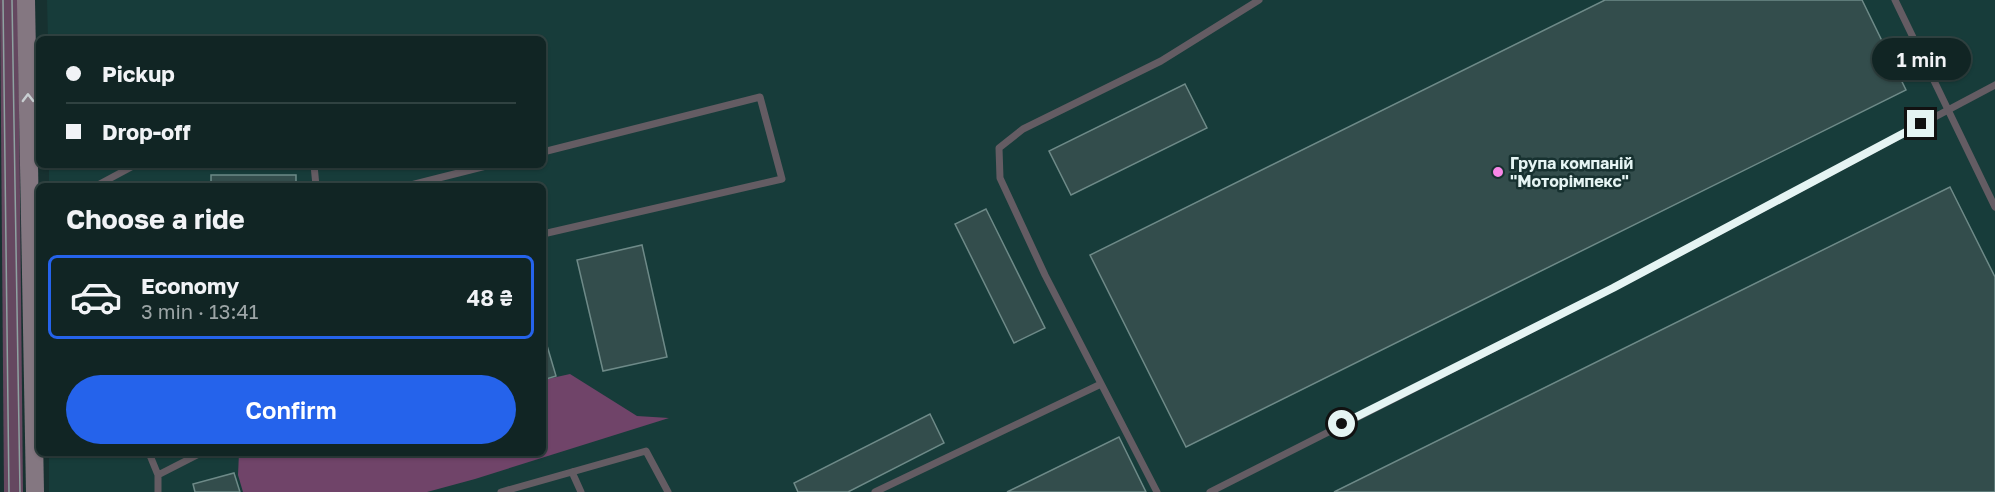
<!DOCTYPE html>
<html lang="en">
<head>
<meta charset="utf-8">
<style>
	body { margin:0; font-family:"Golos Text",sans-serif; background:#1e3131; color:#f1f3f6; height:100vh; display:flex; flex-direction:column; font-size:22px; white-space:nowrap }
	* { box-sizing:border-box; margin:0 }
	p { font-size:20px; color:#9ca5a6 }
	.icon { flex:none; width:33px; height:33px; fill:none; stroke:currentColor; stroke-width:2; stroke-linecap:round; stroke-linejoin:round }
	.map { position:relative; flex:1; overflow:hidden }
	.details { position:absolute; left:36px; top:183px; width:510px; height:273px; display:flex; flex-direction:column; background:#112524; border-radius:9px; box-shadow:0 2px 4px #0004,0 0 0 2px #304241 }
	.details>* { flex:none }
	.guide { position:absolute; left:36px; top:36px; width:510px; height:132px; border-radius:9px; box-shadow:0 2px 4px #0004,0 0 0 2px #304241; display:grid; align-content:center; height:132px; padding:0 30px; background:#112524 }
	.end { position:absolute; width:27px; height:27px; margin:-14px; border:8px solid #e5f4f3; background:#111; box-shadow:0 0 0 3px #111 }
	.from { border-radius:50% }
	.bubble { position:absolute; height:42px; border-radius:21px; background:#112524; box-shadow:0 2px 4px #0004,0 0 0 2px #304241; font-size:20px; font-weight:600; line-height:42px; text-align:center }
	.guide b { display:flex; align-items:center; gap:21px; height:57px; font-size:22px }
	.guide b+b { border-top:2px solid #304241 }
	.guide i { width:15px; height:15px; background:#f1f3f6 }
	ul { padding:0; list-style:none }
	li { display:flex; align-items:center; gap:18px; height:84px; margin:0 12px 9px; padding:0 18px; border:3px solid transparent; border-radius:9px }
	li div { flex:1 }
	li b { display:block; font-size:22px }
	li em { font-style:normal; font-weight:600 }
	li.on { border-color:#2563eb }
	li>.icon { width:54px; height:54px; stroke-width:1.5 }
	h2 { padding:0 30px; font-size:27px; line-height:72px }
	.cta { display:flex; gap:12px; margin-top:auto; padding:12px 30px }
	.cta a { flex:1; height:69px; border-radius:36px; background:#2563eb; color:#fff; font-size:24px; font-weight:600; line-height:69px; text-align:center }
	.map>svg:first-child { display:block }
</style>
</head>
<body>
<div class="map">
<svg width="1995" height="492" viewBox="0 0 1995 492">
	<rect width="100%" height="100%" fill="#173130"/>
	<path fill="#173c3a" d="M 47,0 L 1995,0 L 1995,492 L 49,492 L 49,453 L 543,453 L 543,186 L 49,186 L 49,165 L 543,165 L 543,39 L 48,39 Z"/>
	<path fill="#654860" d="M 0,0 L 18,0 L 23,492 L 4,492 Z"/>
	<path fill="#704469" d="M 570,374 L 637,416 L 669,418 L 475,479 L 427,492 L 243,492 L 238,475 L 239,453 L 543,453 L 543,380 Z"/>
	<path fill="#334d4c" stroke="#6e8a88" stroke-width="1.5" d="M 1605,0 L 1862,0 L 1906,90 L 1186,447 L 1090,255 Z
		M 1185,84 L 1207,128 L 1071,195 L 1049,151 Z
		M 211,175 L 296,175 L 296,186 L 211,186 Z
		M 1950,187 L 1995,277 L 1995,492 L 1334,492 Z
		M 986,209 L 1045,328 L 1014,343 L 955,224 Z
		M 642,245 L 667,357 L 603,371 L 577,260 Z
		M 543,332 L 556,376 L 543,380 Z
		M 930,414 L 944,443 L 848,492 L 798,492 L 794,483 Z
		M 1119,437 L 1146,492 L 1007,492 Z
		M 234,473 L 240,492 L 195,492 L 193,484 Z"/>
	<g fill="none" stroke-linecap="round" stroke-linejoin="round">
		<path stroke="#645c63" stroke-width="7" d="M 1895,0 L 1995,207
			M 543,152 L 760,97 L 782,179 L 543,234
			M 314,165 L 316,186
			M 96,186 L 135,165
			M 407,186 L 490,165
			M 149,453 L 158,475 L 158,492
			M 572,472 L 581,492
			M 158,475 L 201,453
			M 501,492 L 646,451 L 668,492
			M 875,492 L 1101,384
			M 1157,492 L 1045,275 L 1000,178 L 999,148 L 1023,129 L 1161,61 L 1259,0
			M 1210,492 L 1613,288 L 1995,85"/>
		<path stroke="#847781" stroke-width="18" d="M 26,0 L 35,492"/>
		<path stroke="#8ea2a1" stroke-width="1.5" d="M 3,0 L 9,492
			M 12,0 L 20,492"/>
	</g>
	<defs><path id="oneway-chevron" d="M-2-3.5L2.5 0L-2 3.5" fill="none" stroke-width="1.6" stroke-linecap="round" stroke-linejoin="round" transform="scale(1.5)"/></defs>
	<use stroke="#c8ced1" href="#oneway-chevron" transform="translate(28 98) rotate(-91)"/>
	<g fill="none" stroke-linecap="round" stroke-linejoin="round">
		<path stroke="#e5f4f3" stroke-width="8" d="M 1342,424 L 1613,288 L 1921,124"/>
	</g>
	<circle fill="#f987e8" stroke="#173130" stroke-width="2" cx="1498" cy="172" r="6"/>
	<g text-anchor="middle" stroke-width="5" stroke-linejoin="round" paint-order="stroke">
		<g font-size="16" font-weight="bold" fill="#e5f4f3" stroke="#173130" text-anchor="start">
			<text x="1510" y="169">Група компаній<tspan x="1510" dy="18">"Моторімпекс"</tspan></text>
		</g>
	</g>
</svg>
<i class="end from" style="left:1342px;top:424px"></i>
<i class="end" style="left:1921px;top:124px"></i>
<div class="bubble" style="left:1872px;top:38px;width:99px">1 min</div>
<div class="guide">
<b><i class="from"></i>Pickup</b>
<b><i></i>Drop-off</b>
</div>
<section class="details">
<h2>Choose a ride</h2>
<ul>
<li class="on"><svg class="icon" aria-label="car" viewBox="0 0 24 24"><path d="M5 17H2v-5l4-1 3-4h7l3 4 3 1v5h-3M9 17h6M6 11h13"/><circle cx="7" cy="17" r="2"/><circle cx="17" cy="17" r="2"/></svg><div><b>Economy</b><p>3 min · 13:41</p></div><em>48 ₴</em></li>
</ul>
<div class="cta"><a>Confirm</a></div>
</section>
</div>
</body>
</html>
